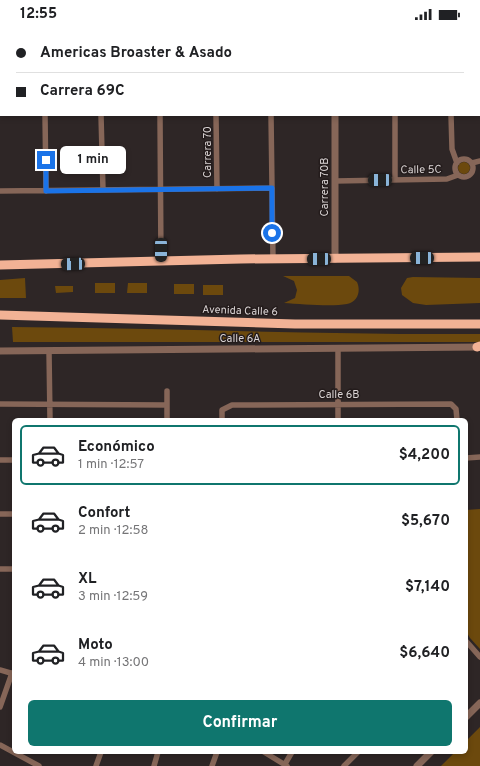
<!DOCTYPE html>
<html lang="es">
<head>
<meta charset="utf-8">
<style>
	body { margin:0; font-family:Overpass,sans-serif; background:#f6f6f6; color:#202124; height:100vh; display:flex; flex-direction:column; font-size:15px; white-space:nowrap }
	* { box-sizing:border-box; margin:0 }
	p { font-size:13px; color:#757577 }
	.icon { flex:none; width:22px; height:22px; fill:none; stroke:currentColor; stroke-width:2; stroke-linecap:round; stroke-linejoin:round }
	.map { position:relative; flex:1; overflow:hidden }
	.sheet { position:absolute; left:12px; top:390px; width:456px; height:336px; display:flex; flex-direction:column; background:#fff; border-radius:6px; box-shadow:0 2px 6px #0003 }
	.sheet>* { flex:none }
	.hud { position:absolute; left:0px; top:0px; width:480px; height:88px; box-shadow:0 2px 6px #0003; display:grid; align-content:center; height:88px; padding:0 16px; background:#fff }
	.end { position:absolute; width:18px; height:18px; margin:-9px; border:5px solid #1a73e8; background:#fff; box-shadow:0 0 0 2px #fff }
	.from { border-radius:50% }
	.bubble { position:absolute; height:28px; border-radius:6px; background:#fff; box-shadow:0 2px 6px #0003; font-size:13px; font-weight:700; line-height:28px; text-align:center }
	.car { position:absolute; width:12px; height:24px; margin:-12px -6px; border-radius:5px; box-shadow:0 0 3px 1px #0007; background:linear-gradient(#222 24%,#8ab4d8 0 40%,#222 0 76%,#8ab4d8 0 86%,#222 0) }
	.hud b { display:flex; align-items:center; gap:14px; height:38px; font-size:15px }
	.hud b+b { border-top:1px solid #e0e0e0 }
	.hud i { width:10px; height:10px; background:#202124 }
	ul { padding:7px 0 0; list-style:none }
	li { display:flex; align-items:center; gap:12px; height:60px; margin:0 8px 6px; padding:0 8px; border:2px solid transparent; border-radius:6px }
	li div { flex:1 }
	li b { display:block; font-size:15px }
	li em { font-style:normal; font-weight:700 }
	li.on { border-color:#0f766e }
	li>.icon { width:36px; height:36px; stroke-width:1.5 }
	.button { display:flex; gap:8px; margin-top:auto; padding:8px 16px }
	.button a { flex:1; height:46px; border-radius:6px; background:#0f766e; color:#fff; font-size:16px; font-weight:700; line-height:46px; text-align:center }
	.status { display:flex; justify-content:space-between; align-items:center; height:28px; padding:0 20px; background:#fff; direction:ltr }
	.status svg { height:11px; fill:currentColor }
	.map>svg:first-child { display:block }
</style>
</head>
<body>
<div class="status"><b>12:55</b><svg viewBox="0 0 49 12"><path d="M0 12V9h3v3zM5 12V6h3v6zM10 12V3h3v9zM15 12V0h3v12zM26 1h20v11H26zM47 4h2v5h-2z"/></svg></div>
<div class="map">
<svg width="480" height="738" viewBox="0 0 480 738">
	<rect width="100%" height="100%" fill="#2e2626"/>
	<path fill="#6c490d" d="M458 140a6 6 0 1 1 12 0a6 6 0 1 1-12 0Z
		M 283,248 L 349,248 L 357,254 C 361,263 358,274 347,276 C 332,279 301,276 284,275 L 295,270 L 297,262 L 294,253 Z
		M 413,249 L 480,250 L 480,275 L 426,277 L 413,275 L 402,267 L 401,260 L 407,250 Z
		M 25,250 L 26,270 L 0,270 L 0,252 Z
		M 95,255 L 115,255 L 115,265 L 95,265 Z
		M 128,255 L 147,255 L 147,265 L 127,265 Z
		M 174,256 L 194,256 L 194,266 L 174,266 Z
		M 203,257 L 223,257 L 223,267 L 203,267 Z
		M 55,258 L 73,258 L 73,264 L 56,265 Z
		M 12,299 C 168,300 324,307 480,306 L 480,314 L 13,314 Z
		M 480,481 L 480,621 L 470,610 L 466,603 L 466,482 Z
		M 480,699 L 480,738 L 441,738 L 455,724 L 466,724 L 466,713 Z"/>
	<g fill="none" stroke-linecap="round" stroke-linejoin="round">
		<path stroke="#866658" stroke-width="5.5" d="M 44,0 L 44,1
			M 159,0 L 159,1
			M 394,0 L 394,1
			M 451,0 L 451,1
			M 45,87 L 46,163
			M 101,87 L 103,162
			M 160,87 L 161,234
			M 216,87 L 217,161
			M 271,87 L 273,231
			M 395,87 L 395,152
			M 451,87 L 452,121 L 457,135
			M455 140a9 9 0 1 1 18 0a9 9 0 1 1-18 0Z
			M 472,135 L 480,133
			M 335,153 L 447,151 L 458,147
			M 0,163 L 272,160
			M 338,321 L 338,392
			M 49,323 L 50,392
			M 167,363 L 167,392
			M 0,376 L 167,377
			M 222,392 L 222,382 L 232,377 L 451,376 L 456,381 L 457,392
			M 466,430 L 480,429
			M 0,432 L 14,432
			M 0,486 L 14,486
			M 0,541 L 14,541
			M 466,613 L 480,629
			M 0,642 L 14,646
			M 0,679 L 12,645
			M 0,717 L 39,738
			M 264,724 L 287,738
			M 285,736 L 292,724
			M 96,738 L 101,724
			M 154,738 L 158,724
			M 212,738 L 217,724
			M 344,738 L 358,724"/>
		<path stroke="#866658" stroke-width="7" d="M 336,1 L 336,0
			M 335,231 L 335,87
			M 0,323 L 480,319
			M 466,689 L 480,675
			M 417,738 L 431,724"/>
		<path stroke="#f2b295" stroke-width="9" d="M 0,237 L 241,231 L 480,229
			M 0,287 L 295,296 L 480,296
			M 477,319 L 480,318"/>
	</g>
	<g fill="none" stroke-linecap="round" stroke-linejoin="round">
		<path stroke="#1a73e8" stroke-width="5" d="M 46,132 L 46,163 L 272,160 L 272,205"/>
	</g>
	<g text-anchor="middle" stroke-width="3" stroke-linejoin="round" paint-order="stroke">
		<g font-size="11" fill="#dad4d4" stroke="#241c1c">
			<text transform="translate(207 124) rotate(-90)" y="4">Carrera 70</text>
			<text transform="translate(421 141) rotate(-1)" y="4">Calle 5C</text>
			<text transform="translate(324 159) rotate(-90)" y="4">Carrera 70B</text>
			<text transform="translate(240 282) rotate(2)" y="4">Avenida Calle 6</text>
			<text x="240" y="314">Calle 6A</text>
			<text x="339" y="370">Calle 6B</text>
		</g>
	</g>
</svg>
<i class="end from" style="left:272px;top:205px"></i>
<i class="end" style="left:46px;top:132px"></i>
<div class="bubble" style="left:60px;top:118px;width:66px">1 min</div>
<i class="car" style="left:380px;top:152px;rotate:269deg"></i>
<i class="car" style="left:161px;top:222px;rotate:180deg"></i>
<i class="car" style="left:422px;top:230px;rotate:270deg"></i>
<i class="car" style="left:319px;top:231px;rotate:269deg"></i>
<i class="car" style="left:73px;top:236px;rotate:268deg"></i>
<div class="hud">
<b><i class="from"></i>Americas Broaster &amp; Asado</b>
<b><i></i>Carrera 69C</b>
</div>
<section class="sheet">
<ul>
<li class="on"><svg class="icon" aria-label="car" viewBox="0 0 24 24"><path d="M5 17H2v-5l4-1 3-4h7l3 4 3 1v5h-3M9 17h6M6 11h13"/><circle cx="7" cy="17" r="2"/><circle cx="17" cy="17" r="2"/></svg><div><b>Económico</b><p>1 min · 12:57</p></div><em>$4,200</em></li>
<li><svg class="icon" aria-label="car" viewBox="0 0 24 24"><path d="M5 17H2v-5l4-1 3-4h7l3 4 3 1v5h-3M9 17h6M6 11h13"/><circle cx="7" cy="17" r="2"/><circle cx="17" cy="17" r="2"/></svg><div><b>Confort</b><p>2 min · 12:58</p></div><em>$5,670</em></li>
<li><svg class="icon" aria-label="car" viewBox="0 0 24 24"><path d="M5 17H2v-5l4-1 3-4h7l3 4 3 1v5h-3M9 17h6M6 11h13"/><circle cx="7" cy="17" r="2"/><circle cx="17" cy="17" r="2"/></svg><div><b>XL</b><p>3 min · 12:59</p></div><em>$7,140</em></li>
<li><svg class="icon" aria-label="car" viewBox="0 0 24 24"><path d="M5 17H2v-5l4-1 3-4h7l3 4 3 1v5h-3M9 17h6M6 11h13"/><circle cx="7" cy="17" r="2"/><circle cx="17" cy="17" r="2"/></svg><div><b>Moto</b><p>4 min · 13:00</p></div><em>$6,640</em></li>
</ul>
<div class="button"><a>Confirmar</a></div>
</section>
</div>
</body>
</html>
